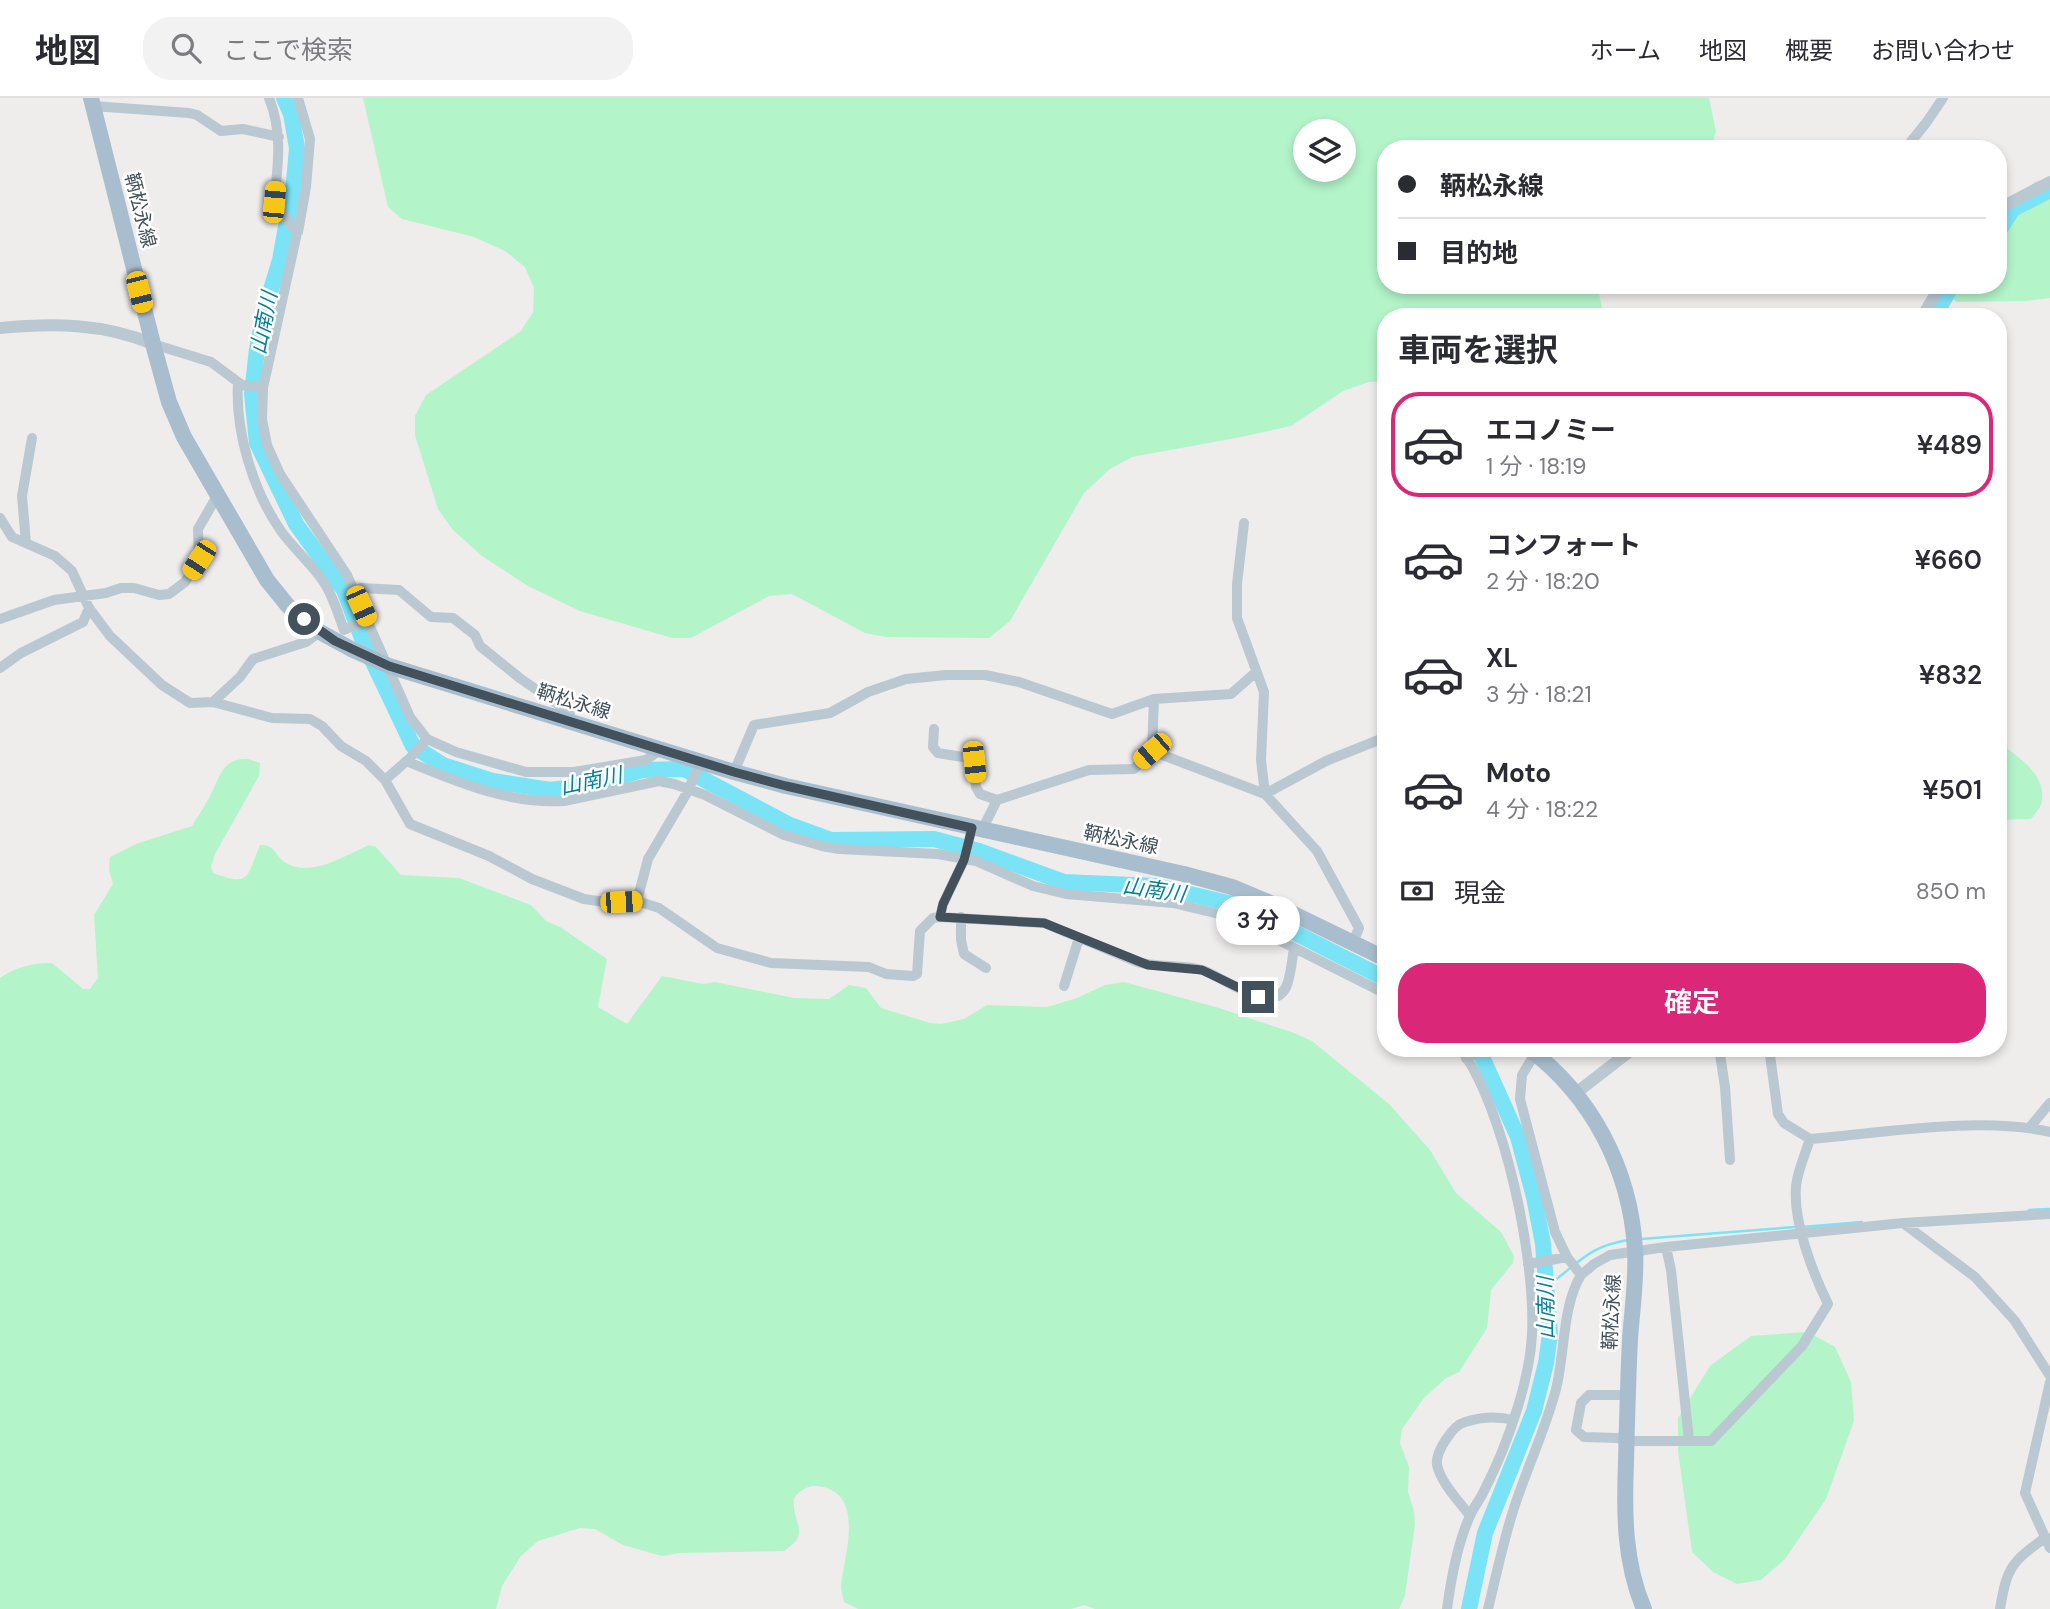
<!DOCTYPE html>
<html lang="ja">
<head>
<meta charset="utf-8">
<style>
	body { margin:0; font-family:"DM Sans","Noto Sans JP",sans-serif; background:#f2f2f3; color:#2b2b33; height:100vh; display:flex; flex-direction:column; font-size:26px; white-space:nowrap }
	* { box-sizing:border-box; margin:0 }
	p { font-size:23px; color:#7c7c81 }
	.icon { flex:none; width:38px; height:38px; fill:none; stroke:currentColor; stroke-width:2; stroke-linecap:round; stroke-linejoin:round }
	.map { position:relative; flex:1; overflow:hidden }
	.side { position:absolute; left:1377px; top:210px; width:630px; height:749px; display:flex; flex-direction:column; background:#fff; border-radius:28px; box-shadow:0 4px 10px #0003 }
	.side>* { flex:none }
	.top-card { position:absolute; left:1377px; top:42px; width:630px; height:154px; border-radius:28px; box-shadow:0 4px 10px #0003; display:grid; align-content:center; height:154px; padding:0 21px; background:#fff }
	.fabs { position:absolute; left:1293px; top:21px; display:grid; gap:14px }
	.fabs a { display:grid; place-items:center; width:63px; height:63px; border-radius:50%; background:#fff; box-shadow:0 4px 10px #0003; font-size:35px }
	.end { position:absolute; width:32px; height:32px; margin:-16px; border:9px solid #42515c; background:#fff; box-shadow:0 0 0 4px #fff }
	.from { border-radius:50% }
	.bubble { position:absolute; height:49px; border-radius:24px; background:#fff; box-shadow:0 4px 10px #0003; font-size:23px; font-weight:600; line-height:49px; text-align:center }
	.car { position:absolute; width:21px; height:42px; margin:-21px -10px; border-radius:9px; box-shadow:0 0 5px 2px #0007; background:linear-gradient(#f5c518 24%,#345 0 40%,#f5c518 0 76%,#345 0 86%,#f5c518 0) }
	.top-card b { display:flex; align-items:center; gap:24px; height:66px; font-size:26px }
	.top-card b+b { border-top:2px solid #e1e1e2 }
	.top-card i { width:18px; height:18px; background:#2b2b33 }
	ul { padding:0; list-style:none }
	li { display:flex; align-items:center; gap:21px; height:105px; margin:0 14px 10px; padding:0 7px; border:4px solid transparent; border-radius:28px }
	li div { flex:1 }
	li b { display:block; font-size:26px }
	li em { font-style:normal; font-weight:600 }
	li.active { border-color:#db2777 }
	li>.icon { width:63px; height:63px; stroke-width:1.5 }
	h2 { padding:0 21px; font-size:32px; line-height:84px }
	.pay { display:flex; align-items:center; gap:18px; height:77px; padding:0 21px; font-size:26px }
	.pay p { margin-inline-start:auto }
	.cta { display:flex; gap:14px; margin-top:auto; padding:14px 21px }
	.cta a { flex:1; height:80px; border-radius:28px; background:#db2777; color:#fff; font-size:28px; font-weight:600; line-height:80px; text-align:center }
	header { display:flex; align-items:center; gap:42px; box-sizing:border-box; height:98px; padding:0 35px; background:#fff; border-bottom:2px solid #e1e1e2 }
	header strong { font-size:33px }
	nav { display:flex; gap:38px; margin-inline-start:auto; font-size:24px }
	.search { width:490px; height:63px; background:#f2f2f3; display:flex; align-items:center; gap:18px; box-sizing:border-box; padding:0 24px; border-radius:28px; color:#7c7c81; font-size:26px }
	.map>svg:first-child { display:block }
</style>
</head>
<body>
<header>
<strong>地図</strong>
<div class="search"><svg class="icon" aria-label="search" viewBox="0 0 24 24"><circle cx="10" cy="10" r="6"/><path d="M15 15l6 6"/></svg>ここで検索</div>
<nav><a>ホーム</a><a>地図</a><a>概要</a><a>お問い合わせ</a></nav>
</header>
<div class="map">
<svg width="2050" height="1511" viewBox="0 0 2050 1511">
	<rect width="100%" height="100%" fill="#efecec"/>
	<path fill="#b3f4c9" fill-rule="evenodd" d="M 363,0 L 1709,0 L 1716,33 L 1711,51 L 1386,51 L 1386,187 L 1597,187 L 1604,219 L 1386,219 L 1386,283 L 1369,284 L 1343,293 L 1291,328 L 1236,340 L 1132,359 L 1110,371 L 1084,395 L 1010,523 L 989,540 L 886,539 L 865,535 L 792,496 L 769,498 L 691,540 L 672,540 L 580,513 L 528,488 L 482,458 L 453,432 L 438,411 L 415,337 L 415,318 L 426,297 L 521,233 L 533,214 L 534,190 L 525,169 L 505,153 L 474,139 L 402,121 L 388,109 ZM 1306,33 L 1344,33 L 1344,72 L 1306,72 Z
		M 2050,80 L 2050,200 L 2025,203 L 1957,204 L 1947,195 L 1952,187 L 1998,187 L 1999,124 L 2018,99 L 2035,84 Z
		M 1998,644 C 2018,659 2049,677 2041,707 C 2039,711 2034,717 2031,721 L 1999,722 Z
		M 248,661 L 260,665 L 259,678 L 215,756 L 211,769 L 213,775 C 251,789 246,780 260,747 C 275,746 275,758 286,765 C 311,780 346,757 369,747 L 376,749 L 401,777 L 459,780 L 531,807 L 546,823 L 560,829 L 607,861 L 598,909 L 627,926 L 662,878 L 703,886 L 715,884 L 794,900 L 829,901 L 849,887 L 866,890 L 881,910 L 930,925 L 941,926 L 964,921 L 987,907 L 1047,909 L 1077,900 L 1105,887 L 1124,884 L 1219,910 L 1294,935 L 1312,943 L 1389,1006 L 1430,1052 L 1456,1095 L 1501,1134 L 1514,1158 L 1513,1165 L 1491,1192 L 1487,1230 L 1463,1268 L 1459,1274 L 1446,1280 L 1424,1300 L 1402,1331 L 1400,1345 L 1409,1369 L 1408,1394 L 1414,1413 L 1415,1427 L 1405,1497 L 1399,1511 L 1095,1511 L 1084,1507 L 1071,1511 L 858,1511 L 844,1504 C 843,1498 841,1493 841,1488 C 844,1458 867,1393 817,1388 C 808,1387 799,1393 794,1400 C 791,1425 813,1435 784,1453 L 680,1455 L 662,1458 L 623,1447 L 595,1431 L 580,1430 L 538,1443 L 521,1458 L 502,1488 L 496,1511 L 0,1511 L 0,880 C 15,869 33,865 52,865 L 83,891 L 90,891 L 98,880 L 94,817 L 113,786 L 109,772 L 110,759 L 136,746 L 192,728 C 198,718 205,708 210,698 C 220,679 222,660 248,661 Z
		M 1808,1234 L 1835,1249 L 1851,1284 L 1854,1323 L 1826,1401 L 1785,1461 L 1761,1482 L 1737,1486 L 1713,1474 L 1692,1454 L 1678,1353 L 1678,1320 L 1710,1268 L 1751,1238 Z"/>
	<g fill="none" stroke-linecap="round" stroke-linejoin="round">
		<path stroke="#7be3f6" stroke-width="2.5" d="M 2029,1112 L 2050,1111
			M 1802,1129 L 1862,1124
			M 1641,1141 L 1795,1129
			M 1547,1188 C 1579,1166 1586,1149 1628,1142"/>
		<path stroke="#7be3f6" stroke-width="16" d="M 284,0 L 291,16 L 297,50 L 294,84 L 280,162 L 265,211 L 257,251 L 252,296 L 257,345 L 296,426 L 344,492 L 363,543 L 413,648 L 443,667 L 493,683 L 550,692 L 589,687 L 643,672 L 684,671 L 790,727 L 831,742 L 934,741 L 979,753 L 1064,784 L 1156,788 L 1228,805 L 1254,814 L 1386,881
			M 1998,134 L 2013,111 L 2050,92
			M 1934,219 L 1952,187
			M 1469,1511 L 1485,1435 L 1534,1313 L 1546,1265 L 1550,1236 L 1543,1146 L 1534,1099 L 1518,1039 L 1478,950"/>
		<path stroke="#bac8d1" stroke-width="10" d="M 269,0 C 283,35 278,68 274,104 L 297,135 L 263,290 L 262,321 L 267,347 L 280,376 L 347,477 L 410,619 L 427,641 L 456,654 L 526,674 L 574,674 L 646,662 L 660,652
			M 93,8 L 189,15 L 197,17 L 221,33 L 243,31 L 279,39
			M 1905,51 L 1926,25 L 1943,0
			M 298,134 L 306,89 L 310,41 L 298,0
			M 153,246 L 211,264 L 242,287 L 263,290
			M 238,285 C 235,333 253,393 281,433 C 293,450 311,465 323,483 C 333,497 338,516 344,532 L 367,522
			M 0,420 L 12,439 L 55,458 L 72,473 L 89,510 L 110,538 L 162,587 L 190,605 L 213,604 L 272,620 L 310,621 L 322,628 L 341,648 L 366,663 L 385,682 L 410,726 L 489,758 L 532,781 L 584,801 L 605,804 L 637,803 L 659,810 L 717,850 L 771,865 L 869,869 L 886,876 L 913,878 L 917,876 L 920,833 L 933,820 L 940,819 L 943,806 L 964,762 L 972,730
			M 1244,425 L 1237,486 L 1237,520 L 1264,594 L 1261,662 L 1265,696 L 1326,663 L 1386,639
			M 26,445 L 22,398 L 32,340
			M 355,494 L 361,490 L 399,492 L 431,519 L 453,520 L 475,537 L 480,548 L 521,581 L 569,614 L 572,624
			M 0,521 L 54,502 L 106,495 L 121,490 L 134,490 L 159,497 L 169,496 L 185,484 L 199,462 L 198,431 L 217,398
			M 0,570 L 21,555 L 83,524 L 89,510
			M 213,604 L 240,579 L 253,561 L 306,544 L 320,534
			M 934,631 L 933,649 L 938,655 L 969,660 L 974,664 L 976,689 L 980,696 L 997,702
			M 1152,653 L 1265,696 L 1317,753 L 1359,830 L 1353,844
			M 406,663 C 457,684 508,706 564,703 L 659,683 L 674,686 L 705,697 L 784,737 L 822,748 L 839,751 L 938,756 L 976,763 L 1033,788 L 1066,796 L 1173,805 L 1223,817 L 1259,832 L 1386,896
			M 734,674 L 754,627 L 830,615 L 868,594 L 906,581 L 946,577 L 985,577 L 1019,584 L 1112,616 L 1154,601 L 1231,596 L 1256,574
			M 385,682 L 410,660 L 427,641
			M 982,732 L 997,702 L 1089,672 L 1134,671 L 1152,653 L 1154,601
			M 637,803 L 648,761 L 688,693 L 700,664
			M 940,819 L 1044,825 L 1137,864 C 1158,870 1181,866 1202,872 C 1223,878 1273,921 1287,887 C 1291,876 1292,862 1294,850
			M 961,819 L 961,842 L 964,856 L 986,870
			M 1064,888 L 1079,840
			M 1719,950 L 1725,989 L 1730,1062
			M 2030,1029 L 2050,1005
			M 1810,1041 C 1881,1035 1981,1018 2050,1034
			M 1903,1125 L 1975,1179 L 2015,1223 L 2050,1278
			M 1666,1149 L 1671,1172 L 1689,1342
			M 1528,1166 L 1567,1159
			M 1581,1177 L 1594,1166 L 1610,1157 L 1666,1149 L 1903,1125 L 2050,1116
			M 2050,1284 L 2025,1395 L 2050,1450
			M 1627,1297 L 1589,1297 L 1581,1305 L 1576,1332 L 1584,1339 L 1618,1340 L 1626,1343 L 1711,1343 L 1802,1248 L 1828,1206 C 1813,1175 1793,1124 1796,1089 C 1797,1074 1805,1057 1810,1041 L 1784,1025 L 1778,1016 L 1769,950
			M 1470,1418 C 1459,1403 1441,1385 1437,1367 C 1435,1354 1453,1327 1465,1324 C 1481,1319 1497,1318 1513,1322
			M 1447,1511 C 1451,1481 1457,1446 1470,1418 C 1473,1410 1479,1403 1483,1395 C 1491,1379 1499,1362 1505,1346 C 1518,1312 1530,1273 1532,1237 C 1536,1163 1505,1010 1460,950
			M 1488,1511 C 1496,1478 1503,1445 1513,1413 C 1526,1372 1545,1333 1556,1291 C 1565,1256 1562,1208 1581,1177 L 1567,1159 L 1555,1134 L 1520,1001 L 1522,977 L 1536,954
			M 2000,1511 C 2007,1468 2012,1464 2046,1439"/>
		<path stroke="#bac8d1" stroke-width="12" d="M 1998,111 L 2050,84
			M 1922,219 L 1941,187
			M 0,230 C 52,225 103,225 153,246
			M 1467,960 L 1480,950
			M 1576,995 L 1634,950"/>
		<path stroke="#a8becf" stroke-width="16" d="M 91,0 L 153,246 L 169,304 L 184,339 L 267,482 L 288,508 L 320,534 L 353,552 L 389,568 L 734,674 L 786,688 L 1184,776 L 1232,789 L 1275,807 L 1386,861
			M 1528,950 C 1592,998 1630,1071 1635,1151 C 1637,1180 1632,1212 1630,1241 C 1628,1282 1627,1323 1626,1364 C 1624,1415 1624,1464 1644,1511"/>
	</g>
	<g fill="none" stroke-linecap="round" stroke-linejoin="round">
		<path stroke="#42515c" stroke-width="9" d="M 304,521 L 335,543 L 389,568 L 734,674 L 786,688 L 972,730 L 964,762 L 943,806 L 940,819 L 1044,825 L 1148,867 L 1202,872 L 1258,899"/>
	</g>
	<g text-anchor="middle" stroke-width="5" stroke-linejoin="round" paint-order="stroke">
		<g font-size="19" fill="#42515c" stroke="#fff">
			<text transform="translate(141 112) rotate(76)" y="7">鞆松永線</text>
			<text transform="translate(574 603) rotate(17)" y="7">鞆松永線</text>
			<text transform="translate(1121 741) rotate(12)" y="7">鞆松永線</text>
			<text transform="translate(1611 1214) rotate(-87)" y="7">鞆松永線</text>
		</g>
		<g font-size="21" font-style="italic" fill="#038199" stroke="#fff">
			<text transform="translate(264 225) rotate(-79)" y="7">山南川</text>
			<text transform="translate(591 683) rotate(-12)" y="7">山南川</text>
			<text transform="translate(1154 792) rotate(8)" y="7">山南川</text>
			<text transform="translate(1546 1210) rotate(-91)" y="7">山南川</text>
		</g>
	</g>
</svg>
<div class="fabs">
<a><svg class="icon" aria-label="layers" viewBox="0 0 24 24"><path d="M12 4l9 5-9 5-9-5zM3 14l9 5 9-5"/></svg></a>
</div>
<i class="end from" style="left:304px;top:521px"></i>
<i class="end" style="left:1258px;top:899px"></i>
<div class="bubble" style="left:1216px;top:798px;width:84px">3 分</div>
<i class="car" style="left:274px;top:104px;rotate:5deg"></i>
<i class="car" style="left:139px;top:194px;rotate:166deg"></i>
<i class="car" style="left:199px;top:462px;rotate:213deg"></i>
<i class="car" style="left:361px;top:508px;rotate:156deg"></i>
<i class="car" style="left:1152px;top:653px;rotate:229deg"></i>
<i class="car" style="left:974px;top:664px;rotate:174deg"></i>
<i class="car" style="left:621px;top:804px;rotate:88deg"></i>
<div class="top-card">
<b><i class="from"></i>鞆松永線</b>
<b><i></i>目的地</b>
</div>
<section class="side">
<h2>車両を選択</h2>
<ul>
<li class="active"><svg class="icon" aria-label="car" viewBox="0 0 24 24"><path d="M5 17H2v-5l4-1 3-4h7l3 4 3 1v5h-3M9 17h6M6 11h13"/><circle cx="7" cy="17" r="2"/><circle cx="17" cy="17" r="2"/></svg><div><b>エコノミー</b><p>1 分 · 18:19</p></div><em>¥489</em></li>
<li><svg class="icon" aria-label="car" viewBox="0 0 24 24"><path d="M5 17H2v-5l4-1 3-4h7l3 4 3 1v5h-3M9 17h6M6 11h13"/><circle cx="7" cy="17" r="2"/><circle cx="17" cy="17" r="2"/></svg><div><b>コンフォート</b><p>2 分 · 18:20</p></div><em>¥660</em></li>
<li><svg class="icon" aria-label="car" viewBox="0 0 24 24"><path d="M5 17H2v-5l4-1 3-4h7l3 4 3 1v5h-3M9 17h6M6 11h13"/><circle cx="7" cy="17" r="2"/><circle cx="17" cy="17" r="2"/></svg><div><b>XL</b><p>3 分 · 18:21</p></div><em>¥832</em></li>
<li><svg class="icon" aria-label="car" viewBox="0 0 24 24"><path d="M5 17H2v-5l4-1 3-4h7l3 4 3 1v5h-3M9 17h6M6 11h13"/><circle cx="7" cy="17" r="2"/><circle cx="17" cy="17" r="2"/></svg><div><b>Moto</b><p>4 分 · 18:22</p></div><em>¥501</em></li>
</ul>
<div class="pay"><svg class="icon" aria-label="cash" viewBox="0 0 24 24"><path d="M3 7h18v10H3z"/><circle cx="12" cy="12" r="2"/></svg>現金<p>850 m</p></div>
<div class="cta"><a>確定</a></div>
</section>
</div>
</body>
</html>
